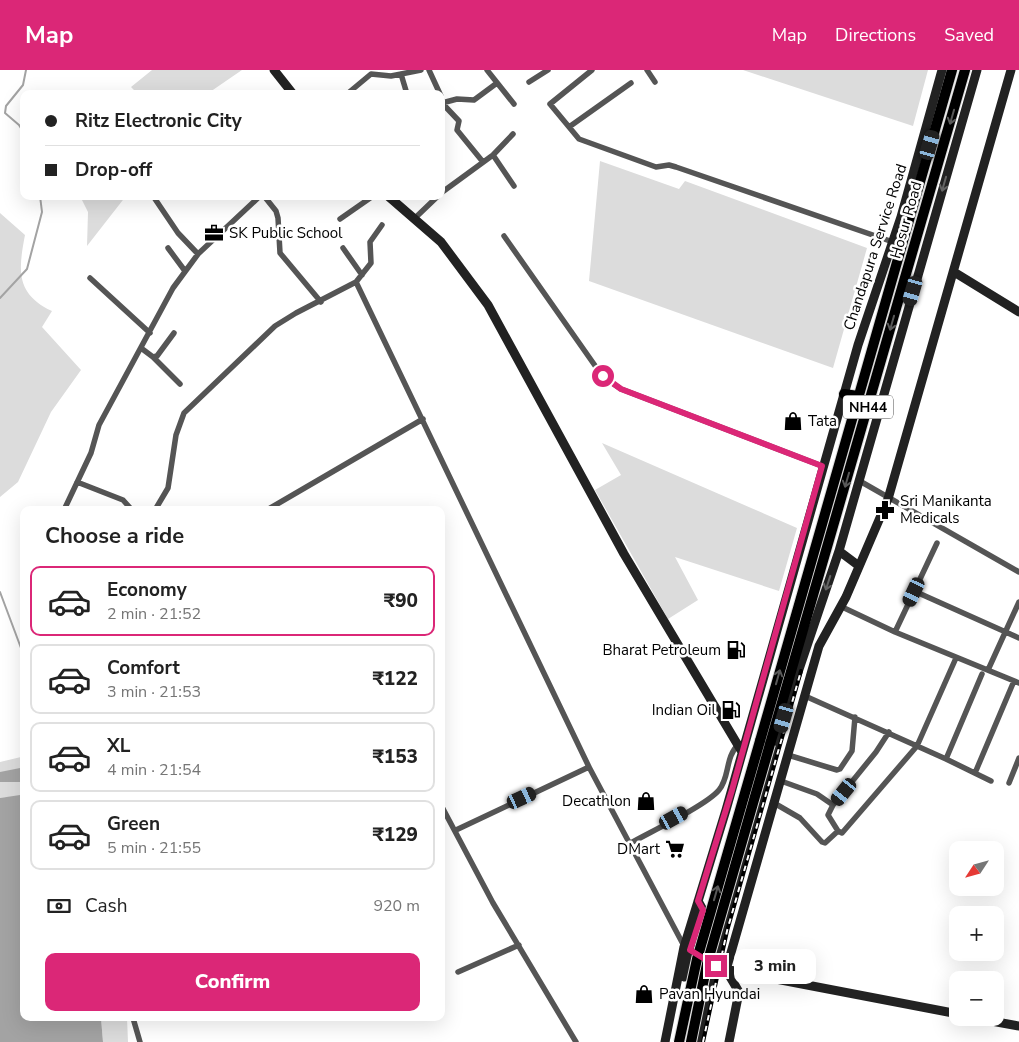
<!DOCTYPE html>
<html lang="en">
<head>
<meta charset="utf-8">
<style>
	body { margin:0; font-family:"Nunito Sans",sans-serif; background:#f6f6f6; color:#222; height:100vh; display:flex; flex-direction:column; font-size:19px; white-space:nowrap }
	* { box-sizing:border-box; margin:0 }
	p { font-size:16px; color:#767676 }
	.icon { flex:none; width:28px; height:28px; fill:none; stroke:currentColor; stroke-width:2; stroke-linecap:round; stroke-linejoin:round }
	.map { position:relative; flex:1; overflow:hidden }
	.side { position:absolute; left:20px; top:436px; width:425px; height:515px; display:flex; flex-direction:column; background:#fff; border-radius:10px; box-shadow:0 5px 20px #0002 }
	.side>* { flex:none }
	.top-card { position:absolute; left:20px; top:20px; width:425px; height:110px; border-radius:10px; box-shadow:0 5px 20px #0002; display:grid; align-content:center; height:110px; padding:0 25px; background:#fff }
	.needle { width:32px; rotate:234deg }
	.buttons { position:absolute; left:949px; top:771px; display:grid; gap:10px }
	.buttons a { display:grid; place-items:center; width:55px; height:55px; border-radius:10px; background:#fff; box-shadow:0 5px 20px #0002; font-size:25px }
	.end { position:absolute; width:22px; height:22px; margin:-11px; border:6px solid #db2777; background:#fff; box-shadow:0 0 0 2px #fff }
	.from { border-radius:50% }
	.bubble { position:absolute; height:35px; border-radius:10px; background:#fff; box-shadow:0 5px 20px #0002; font-size:16px; font-weight:800; line-height:35px; text-align:center }
	.car { position:absolute; width:15px; height:30px; margin:-15px -8px; border-radius:6px; box-shadow:0 0 4px 1px #0007; background:linear-gradient(#222 24%,#8ab4d8 0 40%,#222 0 76%,#8ab4d8 0 86%,#222 0) }
	.top-card b { display:flex; align-items:center; gap:18px; height:48px; font-size:19px }
	.top-card b+b { border-top:1px solid #e0e0e0 }
	.top-card i { width:12px; height:12px; background:#222 }
	ul { padding:0; list-style:none }
	li { display:flex; align-items:center; gap:15px; height:70px; margin:0 10px 8px; padding:0 15px; border:2px solid #e0e0e0; border-radius:10px }
	li div { flex:1 }
	li b { display:block; font-size:19px }
	li em { font-style:normal; font-weight:800 }
	li.current { border-color:#db2777 }
	li>.icon { width:45px; height:45px; stroke-width:1.5 }
	h2 { padding:0 25px; font-size:22px; line-height:60px }
	.pay { display:flex; align-items:center; gap:12px; height:55px; padding:0 25px; font-size:19px }
	.pay p { margin-inline-start:auto }
	.button { display:flex; gap:10px; margin-top:auto; padding:10px 25px }
	.button a { flex:1; height:58px; border-radius:10px; background:#db2777; color:#fff; font-size:20px; font-weight:800; line-height:58px; text-align:center }
	header { display:flex; align-items:center; gap:30px; box-sizing:border-box; height:70px; padding:0 25px; background:#db2777; color:#fff }
	header strong { font-size:24px }
	nav { display:flex; gap:28px; margin-inline-start:auto; font-size:18px }
	.map>svg:first-child { display:block }
</style>
</head>
<body>
<header>
<strong>Map</strong>
<nav><a>Map</a><a>Directions</a><a>Saved</a></nav>
</header>
<div class="map">
<svg width="1019" height="972" viewBox="0 0 1019 972">
	<rect width="100%" height="100%" fill="#fff"/>
	<path fill="#dcdcdc" d="M 152,0 L 242,0 L 207,24 L 138,24 L 131,17 Z
		M 743,0 L 928,0 L 913,56 Z
		M 600,91 L 679,119 L 685,111 L 867,178 L 833,298 L 589,211 Z
		M 80,126 L 126,126 L 87,176 L 88,142 Z
		M 0,143 L 25,165 C 18,201 16,224 52,241 L 42,257 L 81,300 L 51,342 L 18,412 L 0,427 Z
		M 602,373 L 797,458 L 779,521 L 675,487 L 698,530 L 668,549 L 595,420 L 621,405 Z
		M 24,684 L 24,726 L 0,728 L 0,692 L 21,687 Z
		M 101,948 L 127,948 L 128,972 L 103,972 Z"/>
	<path fill="#a3a3a3" d="M 20,698 L 24,699 L 24,712 L 0,712 L 0,702 Z
		M 20,725 L 24,726 L 24,948 L 101,948 L 103,972 L 0,972 L 0,728 Z"/>
	<g fill="none" stroke-linecap="round" stroke-linejoin="round">
		<path stroke="#a3a3a3" stroke-width="2" d="M 24,63 L 19,55 L 5,43 L 6,36 L 23,15 L 26,0
			M 0,228 L 27,199 L 42,142 L 40,126
			M 0,522 L 24,586"/>
		<g stroke="#dbdbdb" stroke-width="12">
			<path id="highway" d="M 844,324 L 858,326
				M 760,671 L 952,0
				M 770,674 L 965,0"/>
		</g>
		<path stroke="#555" stroke-width="5.5" d="M 429,0 L 440,24
			M 487,0 L 514,34
			M 592,0 L 550,34 L 579,69 L 656,97 L 669,95 L 676,97 L 893,172
			M 647,0 L 655,12
			M 401,4 L 407,24
			M 529,12 L 548,0
			M 347,24 L 371,4 L 391,6 L 421,0
			M 441,26 L 442,33 L 459,51 L 457,60 L 483,92
			M 442,33 L 457,29 L 474,30 L 497,13
			M 569,57 L 631,13
			M 493,85 L 514,116
			M 441,123 L 493,85 L 513,64
			M 153,126 L 178,163 L 198,184
			M 264,126 L 276,141 L 278,148 L 280,183 L 321,232
			M 415,148 L 438,126
			M 340,149 L 373,126
			M 504,166 L 603,307 L 621,319 L 822,396
			M 168,178 L 185,201
			M 343,178 L 362,205
			M 90,208 L 150,263
			M 356,212 L 589,697 L 684,876
			M 141,278 L 153,287 L 157,286 L 174,263
			M 153,287 L 180,314
			M 858,410 L 1019,502
			M 77,412 L 123,430 L 132,440
			M 64,440 L 91,383 L 99,355 L 173,218 L 198,184 L 260,126
			M 155,440 L 168,418 L 176,365 L 184,343 L 275,256 L 296,243 L 356,212 L 371,193 L 370,172 L 382,155
			M 267,440 L 423,349
			M 914,521 L 1019,568
			M 840,536 L 895,562 L 1019,613
			M 895,562 L 937,473
			M 988,600 L 1019,532
			M 982,604 L 946,689 L 991,711
			M 805,626 L 917,676 L 956,588
			M 889,662 L 876,682 L 833,735 L 828,745 L 838,761 L 842,763 L 917,676 L 946,689
			M 788,685 L 837,700 L 840,699 L 852,681 L 855,647
			M 975,703 L 1014,611
			M 781,711 L 817,724 L 833,735
			M 1009,713 L 1019,688
			M 774,733 L 800,748 L 822,772 L 825,773 L 838,761
			M 441,735 L 493,833 L 576,972
			M 456,760 L 589,697
			M 629,774 C 648,763 707,735 719,720 C 730,707 725,687 738,675
			M 458,902 L 519,875
			M 133,948 L 140,972"/>
		<path stroke="#222" stroke-width="9" d="M 274,0 L 293,24
			M 388,126 L 441,172 L 488,235 L 624,484 L 742,682
			M 954,202 L 1019,242
			M 839,481 L 859,496
			M 724,899 L 958,944
			M 684,907 L 703,840 L 698,831
			M 975,948 L 1019,956
			M 665,972 L 684,877 L 726,740 L 858,275 L 901,147 L 942,0
			M 700,972 L 724,856 L 737,810 L 793,617 L 839,481 L 977,0
			M 729,972 L 739,922 L 726,900 L 819,576 L 846,527 L 888,429 L 1011,0"/>
		<use href="#highway" stroke="#000" stroke-width="10"/>
		<g stroke="#000" stroke-width="4">
			<path id="rail" d="M 703,972 L 727,861 L 801,601"/>
		</g>
		<use href="#rail" stroke="#fff" stroke-width="2" stroke-dasharray="5.5" stroke-linecap="butt"/>
		<g stroke="#dbdbdb" stroke-width="12" stroke-linecap="butt">
			<path id="highway-bridge" d="M 679,972 L 697,889 L 760,671
				M 691,972 L 707,894 L 770,674"/>
		</g>
		<use href="#highway-bridge" stroke="#000" stroke-width="10"/>
	</g>
	<defs><path id="oneway-shaft" d="M-6 0H5M1.5-3L5.5 0L1.5 3" fill="none" stroke-width="1.6" stroke-linecap="round" stroke-linejoin="round" transform="scale(1.25)"/></defs>
	<g stroke="#595959">
		<use href="#oneway-shaft" transform="translate(952 47) rotate(106)"/>
		<use href="#oneway-shaft" transform="translate(892 253) rotate(106)"/>
		<use href="#oneway-shaft" transform="translate(847 410) rotate(106)"/>
		<use href="#oneway-shaft" transform="translate(778 607) rotate(-74)"/>
		<use href="#oneway-shaft" transform="translate(716 823) rotate(-74)"/>
	</g>
	<g stroke="#646464">
		<use href="#oneway-shaft" transform="translate(944 114) rotate(106)"/>
		<use href="#oneway-shaft" transform="translate(828 513) rotate(108)"/>
	</g>
	<g fill="none" stroke-linecap="round" stroke-linejoin="round">
		<path stroke="#db2777" stroke-width="6" d="M 603,306 L 621,319 L 822,396 L 732,720 L 698,831 L 703,840 L 690,880 L 716,896"/>
	</g>
	<defs>
		<g id="office-bare" transform="scale(1.5)"><path d="M-6-3h4V-5.5h4V-3h4V5H-6ZM-1-4.5V-3h2v-1.5ZM-6 0V1H6V0Z" fill="#000" stroke="#fff" stroke-width="2.5" paint-order="stroke"/></g>
		<g id="shop-bare" transform="scale(1.5)"><path d="M-5-2.5h2.3a2.7 3.5 0 0 1 5.4 0H5L5.5 6h-11ZM-1.5-2.5h3a1.5 2.3 0 0 0-3 0Z" fill="#000" stroke="#fff" stroke-width="2.5" paint-order="stroke"/></g>
		<g id="pharmacy-bare" transform="scale(1.5)"><path d="M-2-6h4v4h4v4h-4v4h-4v-4h-4v-4h4Z" fill="#000" stroke="#fff" stroke-width="2.5" paint-order="stroke"/></g>
		<g id="fuel-bare" transform="scale(1.5)"><path d="M-5.5-6h7V0h2V4h1.3V-2.5L3-4.5l.8-.8L6-3V5H2.5V1h-1V6h-7ZM-4.2-4.7v3.2H.2V-4.7Z" fill="#000" stroke="#fff" stroke-width="2.5" paint-order="stroke"/></g>
		<g id="supermarket-bare" transform="scale(1.5)"><path d="M-6-5.5h2.5l.6 2H6L4.5 2H-2.5L-4.4-4H-6ZM-1.5 3.2a1.3 1.3 0 1 0 .1 0ZM3 3.2a1.3 1.3 0 1 0 .1 0Z" fill="#000" stroke="#fff" stroke-width="2.5" paint-order="stroke"/></g>
	</defs>
	<g fill-rule="evenodd">
		<use href="#office-bare" x="214" y="163"/>
		<use href="#shop-bare" x="793" y="351"/>
		<use href="#pharmacy-bare" x="885" y="440"/>
		<use href="#fuel-bare" x="736" y="580"/>
		<use href="#fuel-bare" x="731" y="640"/>
		<use href="#shop-bare" x="646" y="731"/>
		<use href="#supermarket-bare" x="675" y="779"/>
		<use href="#shop-bare" x="644" y="924"/>
	</g>
	<g text-anchor="middle" stroke-width="5" stroke-linejoin="round" paint-order="stroke">
		<rect fill="#fff" stroke="#4c4c4c" stroke-width="1" x="843" y="325.5" width="50" height="23" rx="4"/>
		<g font-size="14" font-weight="bold" fill="#000">
			<text x="868" y="342">NH44</text>
		</g>
		<g font-size="15" fill="#000" stroke="#fff">
			<text transform="translate(906 150) rotate(-74)" y="5">Hosur Road</text>
			<text transform="translate(875 177) rotate(-72)" y="5">Chandapura Service Road</text>
		</g>
		<g font-size="15" fill="#000" stroke="#fff" text-anchor="start">
			<text x="229" y="168">SK Public School</text>
			<text x="808" y="356">Tata</text>
			<text x="900" y="436">Sri Manikanta<tspan x="900" dy="17">Medicals</tspan></text>
			<text x="721" y="585" text-anchor="end">Bharat Petroleum</text>
			<text x="716" y="645" text-anchor="end">Indian Oil</text>
			<text x="631" y="736" text-anchor="end">Decathlon</text>
			<text x="660" y="784" text-anchor="end">DMart</text>
			<text x="659" y="929">Pavan Hyundai</text>
		</g>
	</g>
</svg>
<div class="buttons">
<a><svg class="needle" viewBox="-14 -14 28 28"><path d="M0-13l5 13h-10z" fill="#e53935"/><path d="M0 13l5-13h-10z" fill="#767676"/></svg></a>
<a>+</a>
<a>−</a>
</div>
<i class="end from" style="left:603px;top:306px"></i>
<i class="end" style="left:716px;top:896px"></i>
<div class="bubble" style="left:734px;top:879px;width:82px">3 min</div>
<i class="car" style="left:930px;top:75px;rotate:16deg"></i>
<i class="car" style="left:913px;top:221px;rotate:196deg"></i>
<i class="car" style="left:914px;top:522px;rotate:205deg"></i>
<i class="car" style="left:784px;top:648px;rotate:196deg"></i>
<i class="car" style="left:844px;top:722px;rotate:219deg"></i>
<i class="car" style="left:522px;top:728px;rotate:65deg"></i>
<i class="car" style="left:674px;top:748px;rotate:61deg"></i>
<div class="top-card">
<b><i class="from"></i>Ritz Electronic City</b>
<b><i></i>Drop-off</b>
</div>
<section class="side">
<h2>Choose a ride</h2>
<ul>
<li class="current"><svg class="icon" aria-label="car" viewBox="0 0 24 24"><path d="M5 17H2v-5l4-1 3-4h7l3 4 3 1v5h-3M9 17h6M6 11h13"/><circle cx="7" cy="17" r="2"/><circle cx="17" cy="17" r="2"/></svg><div><b>Economy</b><p>2 min · 21:52</p></div><em>₹90</em></li>
<li><svg class="icon" aria-label="car" viewBox="0 0 24 24"><path d="M5 17H2v-5l4-1 3-4h7l3 4 3 1v5h-3M9 17h6M6 11h13"/><circle cx="7" cy="17" r="2"/><circle cx="17" cy="17" r="2"/></svg><div><b>Comfort</b><p>3 min · 21:53</p></div><em>₹122</em></li>
<li><svg class="icon" aria-label="car" viewBox="0 0 24 24"><path d="M5 17H2v-5l4-1 3-4h7l3 4 3 1v5h-3M9 17h6M6 11h13"/><circle cx="7" cy="17" r="2"/><circle cx="17" cy="17" r="2"/></svg><div><b>XL</b><p>4 min · 21:54</p></div><em>₹153</em></li>
<li><svg class="icon" aria-label="car" viewBox="0 0 24 24"><path d="M5 17H2v-5l4-1 3-4h7l3 4 3 1v5h-3M9 17h6M6 11h13"/><circle cx="7" cy="17" r="2"/><circle cx="17" cy="17" r="2"/></svg><div><b>Green</b><p>5 min · 21:55</p></div><em>₹129</em></li>
</ul>
<div class="pay"><svg class="icon" aria-label="cash" viewBox="0 0 24 24"><path d="M3 7h18v10H3z"/><circle cx="12" cy="12" r="2"/></svg>Cash<p>920 m</p></div>
<div class="button"><a>Confirm</a></div>
</section>
</div>
</body>
</html>
